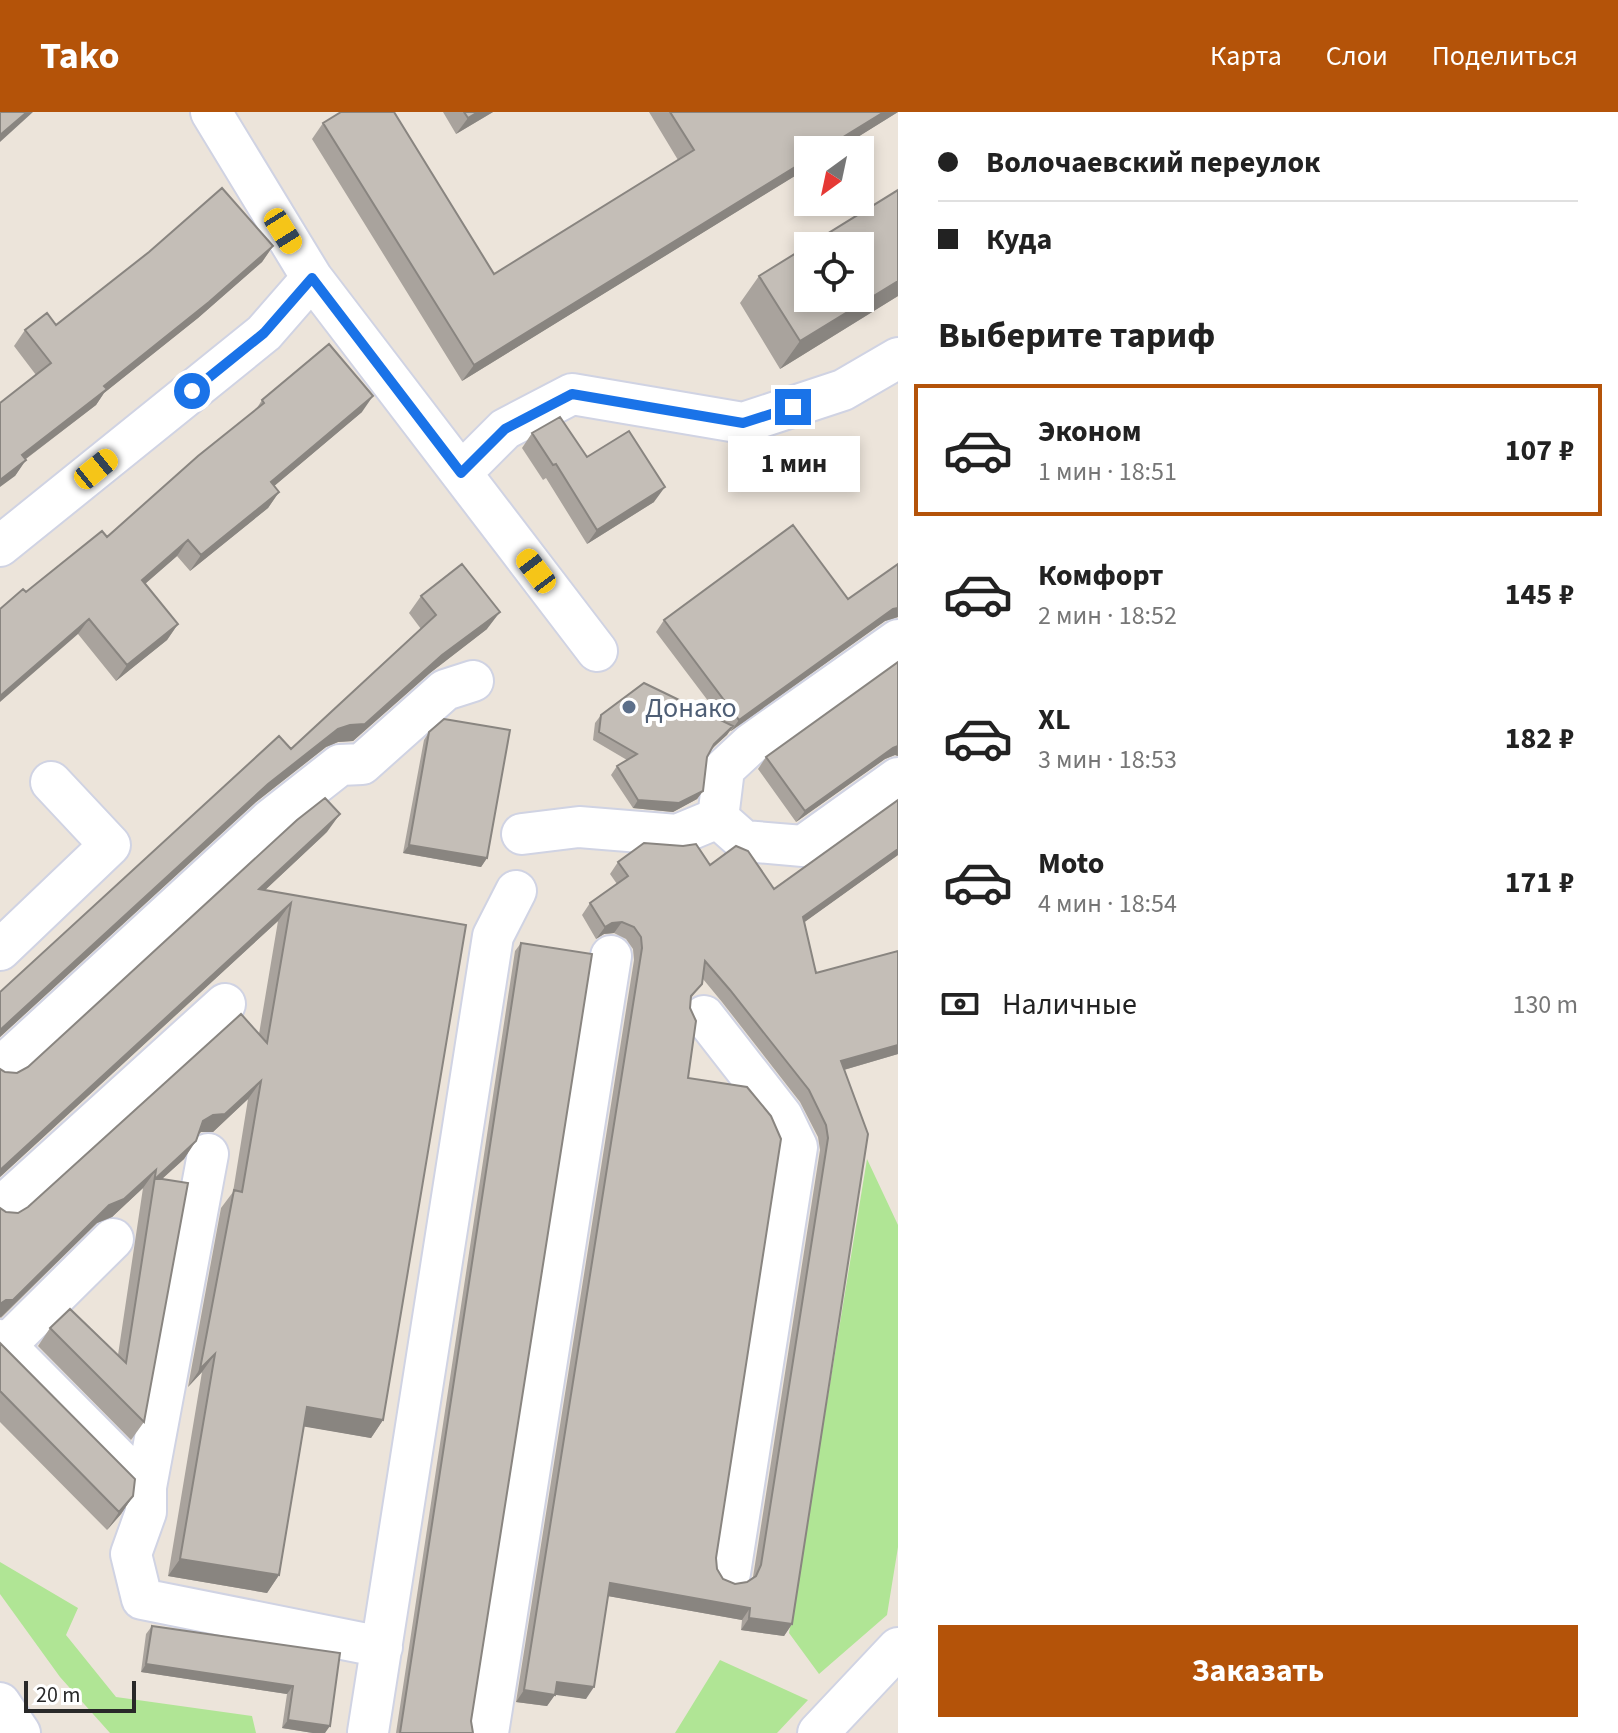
<!DOCTYPE html>
<html lang="ru">
<head>
<meta charset="utf-8">
<style>
	body { margin:0; font-family:"Source Sans 3",sans-serif; background:#f2f2f2; color:#222; height:100vh; display:flex; flex-direction:column; font-size:30px; white-space:nowrap }
	* { box-sizing:border-box; margin:0 }
	p { font-size:26px; color:#767676 }
	.icon { flex:none; width:44px; height:44px; fill:none; stroke:currentColor; stroke-width:2; stroke-linecap:round; stroke-linejoin:round }
	.map { position:relative; flex:1; overflow:hidden }
	.details { display:flex; flex-direction:column; background:#fff; width:720px }
	.details>* { flex:none }
	.top-card { display:grid; align-content:center; height:176px; padding:0 40px; background:#fff }
	.needle { width:52px; rotate:213deg }
	.fabs { position:absolute; left:794px; top:24px; display:grid; gap:16px }
	.fabs a { display:grid; place-items:center; width:80px; height:80px; border-radius:0px; background:#fff; box-shadow:0 4px 12px #0003; font-size:40px }
	.scale { position:absolute; left:24px; bottom:20px; width:112px; box-sizing:border-box; padding-left:8px; border:4px solid #292929; border-top:0; font-size:22px; line-height:28px; white-space:nowrap; color:#292929; -webkit-text-stroke:6px #fff; paint-order:stroke }
	.end { position:absolute; width:36px; height:36px; margin:-18px; border:10px solid #1a73e8; background:#fff; box-shadow:0 0 0 4px #fff }
	.from { border-radius:50% }
	.bubble { position:absolute; height:56px; border-radius:0px; background:#fff; box-shadow:0 4px 12px #0003; font-size:26px; font-weight:700; line-height:56px; text-align:center }
	.car { position:absolute; width:24px; height:48px; margin:-24px -12px; border-radius:10px; box-shadow:0 0 6px 2px #0007; background:linear-gradient(#f5c518 24%,#345 0 40%,#f5c518 0 76%,#345 0 86%,#f5c518 0) }
	.top-card b { display:flex; align-items:center; gap:28px; height:76px; font-size:30px }
	.top-card b+b { border-top:2px solid #e0e0e0 }
	.top-card i { width:20px; height:20px; background:#222 }
	ul { padding:0; list-style:none }
	li { display:flex; align-items:center; gap:24px; height:132px; margin:0 16px 12px; padding:0 24px; border:4px solid transparent; border-radius:0px }
	li div { flex:1 }
	li b { display:block; font-size:30px }
	li em { font-style:normal; font-weight:700 }
	li.selected { border-color:#b45309 }
	li>.icon { width:72px; height:72px; stroke-width:1.5 }
	h2 { padding:0 40px; font-size:36px; line-height:96px }
	.pay { display:flex; align-items:center; gap:20px; height:88px; padding:0 40px; font-size:30px }
	.pay p { margin-inline-start:auto }
	.button { display:flex; gap:16px; margin-top:auto; padding:16px 40px }
	.button a { flex:1; height:92px; border-radius:0px; background:#b45309; color:#fff; font-size:32px; font-weight:700; line-height:92px; text-align:center }
	header { display:flex; align-items:center; gap:48px; box-sizing:border-box; height:112px; padding:0 40px; background:#b45309; color:#fff }
	header strong { font-size:38px }
	nav { display:flex; gap:44px; margin-inline-start:auto; font-size:28px }
	main { display:flex; flex:1; min-height:0 }
	.map>svg:first-child { display:block }
</style>
</head>
<body>
<header>
<strong>Tako</strong>
<nav><a>Карта</a><a>Слои</a><a>Поделиться</a></nav>
</header>
<main>
<div class="map">
<svg width="898" height="1621" viewBox="0 0 898 1621">
	<rect width="100%" height="100%" fill="#ece4da"/>
	<path fill="#b0e595" d="M 867,1047 L 898,1113 L 898,1435 L 887,1503 L 819,1562 L 789,1521 Z
		M 0,1450 L 78,1496 L 66,1523 L 116,1585 L 252,1604 L 256,1621 L 110,1621 L 60,1565 L 0,1482 Z
		M 720,1548 L 808,1588 L 777,1621 L 675,1621 Z"/>
	<g fill="none" stroke-linecap="round" stroke-linejoin="round">
		<g stroke="#d0d3e3" stroke-width="44">
			<path id="minor" d="M 211,0 L 312,166 L 597,539
				M 461,361 L 505,317 L 572,282 L 743,311 L 843,278 L 898,246
				M 0,434 L 264,221 L 312,166
				M 718,706 L 724,657 L 752,631 L 898,528
				M 522,722 L 579,715 L 677,723 L 718,706 L 744,729 L 803,734 L 898,666
				M 0,838 L 110,733 L 51,670
				M 704,904 L 782,1004 L 797,1035 L 730,1461
				M 0,956 L 270,708 L 340,653 L 362,652 L 445,578 L 473,569
				M 0,1096 L 225,892
				M 0,1228 L 146,1375 L 146,1400 L 131,1442 L 142,1487 L 382,1535
				M 5,1234 L 113,1127
				M 146,1375 L 208,1042
				M 0,1591 L 20,1621
				M 368,1620 L 493,824 L 516,779
				M 488,1621 L 611,844
				M 818,1621 L 898,1536"/>
		</g>
		<use href="#minor" stroke="#fff" stroke-width="40"/>
	</g>
	<path fill="#a9a39d" fill-rule="evenodd" d="M 443,0 L 493,0 L 456,22 Z
		M 649,0 L 898,0 L 462,269 L 312,27 L 323,11 L 494,162 L 678,48 Z
		M 273,134 L 262,150 L 198,206 L 104,281 L 96,293 L 26,347 L 15,364 L 36,263 L 14,234 L 25,218 L 56,213 Z
		M 759,164 L 898,184 L 780,257 L 740,191 Z
		M 262,288 L 362,300 L 274,374 L 279,380 L 268,396 L 190,459 L 177,444 L 145,472 L 178,512 L 167,528 L 116,569 L 78,522 L 26,480 L 107,425 L 255,299 Z
		M 532,321 L 587,345 L 654,390 L 587,432 L 546,366 L 543,368 L 522,336 Z
		M 898,452 L 898,505 L 885,509 L 731,619 L 730,619 L 711,638 L 707,645 L 703,679 L 697,687 L 673,700 L 633,696 L 611,663 L 617,654 L 627,648 L 593,628 L 595,611 L 601,603 L 724,610 L 656,520 L 664,508 L 848,487 Z
		M 421,484 L 487,517 L 430,561 L 353,629 L 338,630 L 326,635 L 256,690 L 0,925 L 0,880 L 291,637 L 421,517 L 409,501 Z
		M 898,550 L 898,644 L 895,643 L 885,647 L 796,710 L 758,657 L 766,645 Z
		M 429,620 L 487,746 L 481,755 L 403,741 L 424,628 Z
		M 898,688 L 898,743 L 804,810 L 816,861 L 898,942 L 844,958 L 792,1512 L 784,1524 L 741,1518 L 742,1508 L 608,1484 L 586,1587 L 555,1582 L 547,1594 L 516,1590 L 634,848 L 633,837 L 626,827 L 614,821 L 604,822 L 596,827 L 582,803 L 590,791 L 617,772 L 610,762 L 618,750 L 710,753 L 774,777 ZM 703,867 L 722,890 L 800,990 L 818,1025 L 820,1038 L 753,1465 L 747,1470 L 735,1472 L 723,1467 L 717,1457 L 716,1446 L 688,966 L 690,888 Z
		M 327,720 L 265,778 L 466,813 L 383,1308 L 371,1326 L 304,1314 L 279,1463 L 267,1481 L 168,1464 L 202,1260 L 188,1275 L 221,1096 L 233,1080 L 248,987 L 213,1020 L 201,1020 L 199,1022 L 184,1047 L 162,1067 L 144,1310 L 131,1328 L 38,1234 L 50,1216 L 118,1243 L 143,1076 L 112,1105 L 97,1111 L 1,1206 L 6,1100 L 18,1101 L 28,1095 L 259,922 L 278,809 L 0,1065 L 5,960 L 17,961 L 28,955 Z
		M 521,831 L 471,1609 L 473,1621 L 396,1621 L 515,839 Z
		M 0,1231 L 133,1384 L 121,1402 L 107,1418 L 0,1310 Z
		M 152,1514 L 340,1541 L 325,1621 L 313,1621 L 282,1616 L 287,1582 L 141,1560 L 146,1522 Z"/>
	<path fill="#898580" d="M 27,0 L 33,0 L 0,30 L 0,23 Z
		M 478,0 L 493,0 L 456,22 L 468,6 Z
		M 884,0 L 898,0 L 837,38 L 822,38 Z
		M 808,47 L 808,56 L 462,269 L 474,253 Z
		M 273,134 L 262,150 L 198,206 L 104,281 L 96,293 L 11,358 L 22,343 Z
		M 898,169 L 898,184 L 780,257 L 800,229 Z
		M 373,284 L 362,300 L 260,386 L 271,370 Z
		M 26,348 L 15,364 L 0,375 L 0,368 Z
		M 665,375 L 654,390 L 587,432 L 597,418 Z
		M 279,380 L 268,396 L 190,459 L 201,443 Z
		M 188,428 L 177,444 L 131,484 L 142,468 Z
		M 898,496 L 898,505 L 885,509 L 731,619 L 739,608 L 893,497 Z
		M 500,500 L 487,517 L 430,561 L 353,629 L 338,630 L 326,635 L 256,690 L 0,925 L 0,918 L 268,672 L 338,617 L 442,543 Z
		M 89,507 L 78,522 L 0,590 L 0,584 Z
		M 178,512 L 167,528 L 116,569 L 127,553 Z
		M 733,614 L 727,623 L 708,640 L 714,632 Z
		M 898,634 L 898,644 L 895,643 L 885,647 L 796,710 L 805,699 L 893,636 Z
		M 703,679 L 697,687 L 673,700 L 633,696 L 638,688 Z
		M 340,702 L 327,720 L 247,795 L 259,777 Z
		M 409,733 L 487,746 L 481,755 L 403,741 Z
		M 898,737 L 898,743 L 795,817 L 803,805 Z
		M 291,791 L 278,809 L 0,1065 L 0,1058 Z
		M 622,810 L 614,821 L 604,822 L 596,827 L 605,815 L 612,811 Z
		M 898,933 L 898,942 L 833,961 L 841,949 Z
		M 261,969 L 248,987 L 213,1020 L 201,1020 L 191,1027 L 203,1009 Z
		M 196,1029 L 184,1047 L 153,1075 L 156,1066 Z
		M 156,1058 L 143,1076 L 112,1105 L 97,1111 L 0,1206 L 0,1192 L 109,1093 Z
		M 215,1242 L 202,1260 L 188,1275 L 200,1257 Z
		M 307,1295 L 383,1308 L 371,1326 L 295,1313 Z
		M 133,1384 L 121,1402 L 107,1418 L 119,1400 Z
		M 180,1447 L 279,1463 L 267,1481 L 168,1464 Z
		M 610,1471 L 750,1496 L 742,1508 L 602,1483 Z
		M 749,1506 L 792,1512 L 784,1524 L 741,1518 Z
		M 146,1552 L 293,1574 L 287,1582 L 141,1560 Z
		M 557,1570 L 594,1575 L 586,1587 L 549,1582 Z
		M 524,1578 L 555,1583 L 547,1594 L 516,1590 Z
		M 288,1608 L 330,1614 L 325,1621 L 313,1621 L 282,1616 Z"/>
	<path fill="#c4beb7" stroke="#898580" stroke-width="2" fill-rule="evenodd" d="M 0,0 L 27,0 L 0,23 Z
		M 341,0 L 394,0 L 494,162 L 694,38 L 670,0 L 884,0 L 822,38 L 808,38 L 808,47 L 474,253 L 323,11 Z
		M 464,0 L 478,0 L 468,6 Z
		M 222,76 L 273,134 L 209,190 L 104,274 L 107,277 L 22,343 L 26,348 L 0,368 L 0,291 L 51,251 L 25,218 L 47,201 L 56,213 L 149,140 Z
		M 898,78 L 898,169 L 800,229 L 759,164 ZM 808,134 L 860,134 L 860,186 L 808,186 Z
		M 329,232 L 373,284 L 271,370 L 279,380 L 201,443 L 188,428 L 142,468 L 178,512 L 127,553 L 89,507 L 0,584 L 0,497 L 23,477 L 26,480 L 102,419 L 107,425 L 198,344 L 264,291 L 262,288 Z
		M 560,305 L 587,345 L 629,319 L 665,375 L 597,418 L 556,352 L 553,353 L 532,321 Z
		M 793,413 L 848,487 L 898,452 L 898,496 L 893,497 L 739,608 L 664,508 Z
		M 462,452 L 500,500 L 442,543 L 365,612 L 350,613 L 338,617 L 268,672 L 0,918 L 0,880 L 279,624 L 291,637 L 436,503 L 421,484 Z
		M 898,550 L 898,634 L 893,636 L 805,699 L 766,645 Z
		M 644,571 L 733,614 L 714,632 L 707,645 L 703,679 L 679,691 L 638,688 L 617,654 L 637,642 L 599,620 L 601,603 Z
		M 444,607 L 510,618 L 487,746 L 409,733 L 429,620 Z
		M 325,686 L 340,702 L 259,777 L 466,813 L 383,1308 L 307,1295 L 279,1463 L 180,1447 L 215,1242 L 200,1257 L 234,1078 L 242,1080 L 261,969 L 225,1002 L 213,1003 L 203,1009 L 196,1029 L 156,1066 L 188,1071 L 144,1310 L 50,1216 L 70,1197 L 126,1251 L 156,1058 L 124,1087 L 109,1093 L 13,1188 L 6,1188 L 0,1192 L 0,1096 L 6,1100 L 18,1101 L 28,1095 L 241,902 L 267,931 L 291,791 L 0,1058 L 0,957 L 5,960 L 17,961 L 28,955 L 297,708 Z
		M 898,688 L 898,737 L 803,805 L 816,861 L 898,839 L 898,933 L 841,949 L 868,1022 L 792,1512 L 749,1506 L 750,1496 L 610,1471 L 594,1575 L 557,1570 L 555,1583 L 524,1578 L 642,836 L 641,825 L 634,815 L 622,810 L 612,811 L 605,815 L 590,791 L 628,764 L 618,750 L 644,731 L 683,734 L 696,732 L 710,753 L 736,734 L 748,739 L 774,777 ZM 705,849 L 730,878 L 809,978 L 826,1013 L 828,1026 L 761,1453 L 756,1464 L 747,1470 L 735,1472 L 723,1467 L 717,1457 L 716,1446 L 781,1027 L 771,1004 L 747,975 L 688,966 L 696,909 L 690,896 L 691,884 L 702,872 Z
		M 521,831 L 592,842 L 471,1609 L 473,1621 L 400,1621 Z
		M 0,1231 L 135,1367 L 133,1384 L 119,1400 L 0,1279 Z
		M 152,1514 L 340,1541 L 330,1614 L 288,1608 L 293,1574 L 146,1552 Z"/>
	<g fill="none" stroke-linecap="round" stroke-linejoin="round">
		<path stroke="#1a73e8" stroke-width="10" d="M 192,279 L 264,221 L 312,166 L 461,361 L 505,317 L 572,282 L 743,311 L 793,295"/>
	</g>
	<circle fill="#5c6f8a" stroke="#fff" stroke-width="3" cx="629" cy="595" r="8"/>
	<g text-anchor="middle" stroke-width="8" stroke-linejoin="round" paint-order="stroke">
		<g font-size="28" fill="#4e5e75" stroke="#fff" text-anchor="start">
			<text x="645" y="605">Донако</text>
		</g>
	</g>
</svg>
<div class="fabs">
<a><svg class="needle" viewBox="-14 -14 28 28"><path d="M0-13l5 13h-10z" fill="#e53935"/><path d="M0 13l5-13h-10z" fill="#767676"/></svg></a>
<a><svg class="icon" aria-label="locate" viewBox="0 0 24 24"><circle cx="12" cy="12" r="6"/><path d="M12 2v4M12 18v4M2 12h4M18 12h4"/></svg></a>
</div>
<div class="scale">20 m</div>
<i class="end from" style="left:192px;top:279px"></i>
<i class="end" style="left:793px;top:295px"></i>
<div class="bubble" style="left:728px;top:324px;width:132px">1 мин</div>
<i class="car" style="left:283px;top:119px;rotate:148deg"></i>
<i class="car" style="left:96px;top:357px;rotate:51deg"></i>
<i class="car" style="left:536px;top:459px;rotate:323deg"></i>
</div>
<section class="details">
<div class="top-card">
<b><i class="from"></i>Волочаевский переулок</b>
<b><i></i>Куда</b>
</div>
<h2>Выберите тариф</h2>
<ul>
<li class="selected"><svg class="icon" aria-label="car" viewBox="0 0 24 24"><path d="M5 17H2v-5l4-1 3-4h7l3 4 3 1v5h-3M9 17h6M6 11h13"/><circle cx="7" cy="17" r="2"/><circle cx="17" cy="17" r="2"/></svg><div><b>Эконом</b><p>1 мин · 18:51</p></div><em>107 ₽</em></li>
<li><svg class="icon" aria-label="car" viewBox="0 0 24 24"><path d="M5 17H2v-5l4-1 3-4h7l3 4 3 1v5h-3M9 17h6M6 11h13"/><circle cx="7" cy="17" r="2"/><circle cx="17" cy="17" r="2"/></svg><div><b>Комфорт</b><p>2 мин · 18:52</p></div><em>145 ₽</em></li>
<li><svg class="icon" aria-label="car" viewBox="0 0 24 24"><path d="M5 17H2v-5l4-1 3-4h7l3 4 3 1v5h-3M9 17h6M6 11h13"/><circle cx="7" cy="17" r="2"/><circle cx="17" cy="17" r="2"/></svg><div><b>XL</b><p>3 мин · 18:53</p></div><em>182 ₽</em></li>
<li><svg class="icon" aria-label="car" viewBox="0 0 24 24"><path d="M5 17H2v-5l4-1 3-4h7l3 4 3 1v5h-3M9 17h6M6 11h13"/><circle cx="7" cy="17" r="2"/><circle cx="17" cy="17" r="2"/></svg><div><b>Moto</b><p>4 мин · 18:54</p></div><em>171 ₽</em></li>
</ul>
<div class="pay"><svg class="icon" aria-label="cash" viewBox="0 0 24 24"><path d="M3 7h18v10H3z"/><circle cx="12" cy="12" r="2"/></svg>Наличные<p>130 m</p></div>
<div class="button"><a>Заказать</a></div>
</section>
</main>
</body>
</html>
